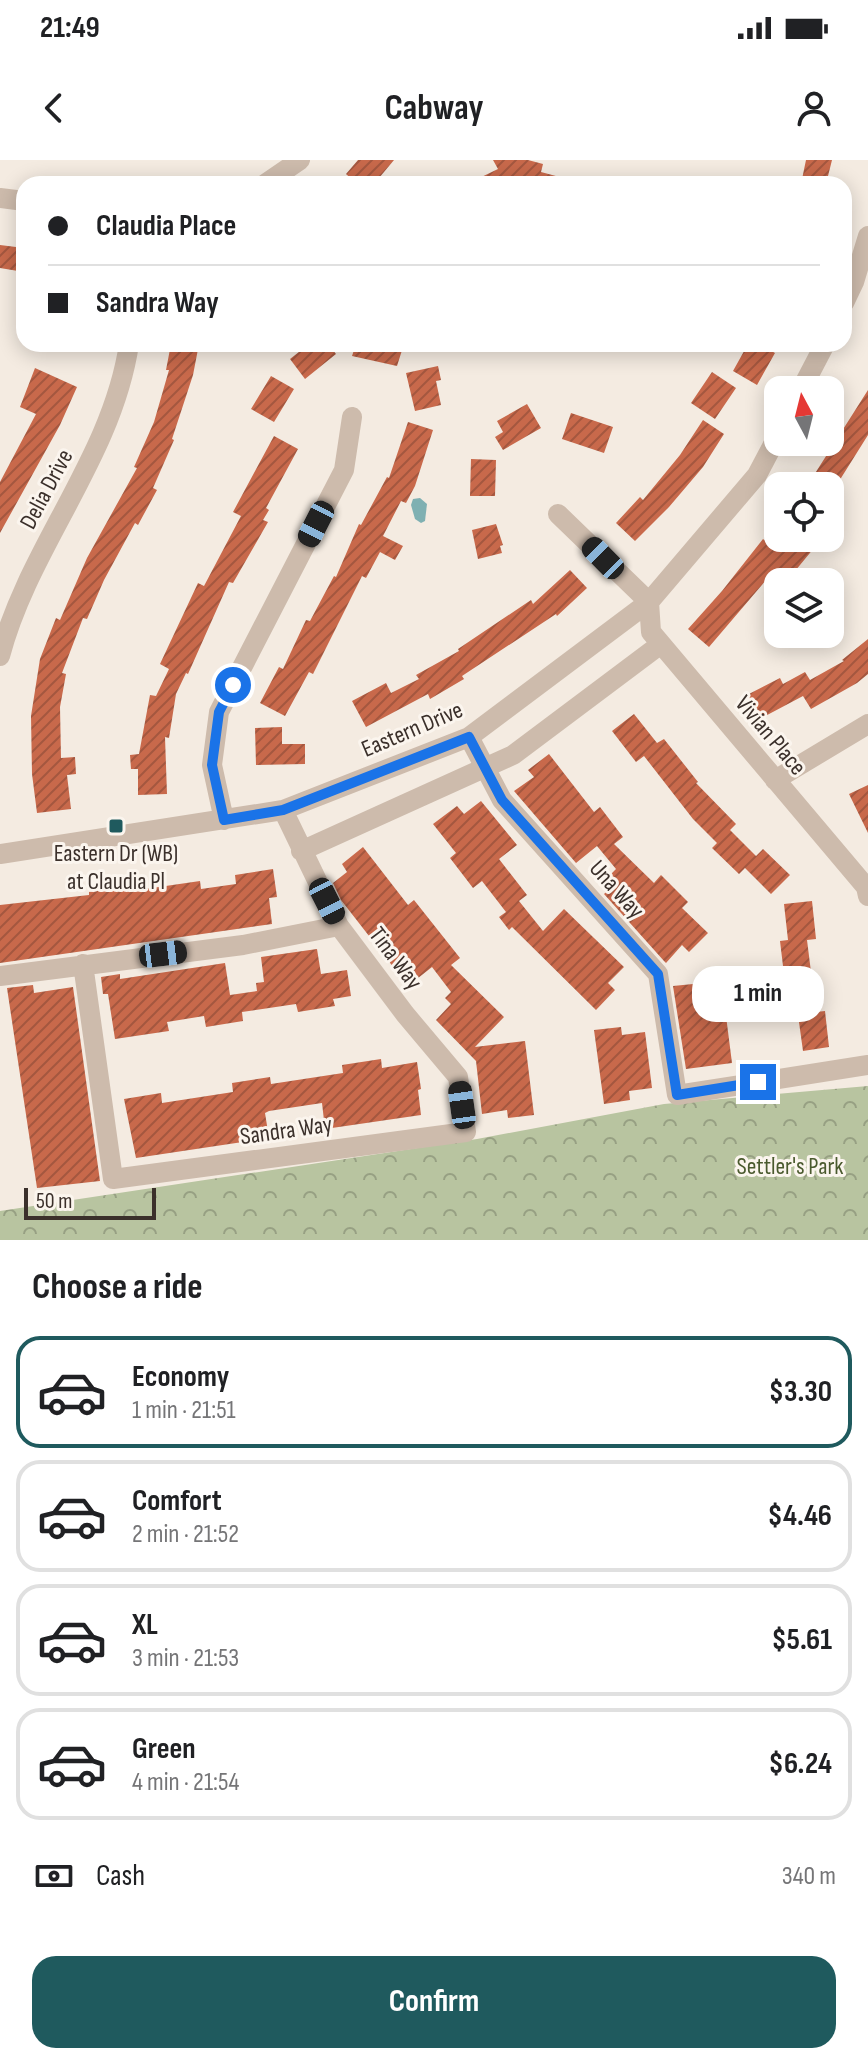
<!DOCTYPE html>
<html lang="en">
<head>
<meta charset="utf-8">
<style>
	body { margin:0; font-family:"Sofia Sans Condensed",sans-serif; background:#f6f6f6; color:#202124; height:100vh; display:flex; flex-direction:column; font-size:30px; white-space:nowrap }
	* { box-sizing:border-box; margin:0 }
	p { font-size:26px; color:#757577 }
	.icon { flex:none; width:44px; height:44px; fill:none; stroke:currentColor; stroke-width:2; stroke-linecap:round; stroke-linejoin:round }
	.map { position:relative; height:1080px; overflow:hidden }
	.side { display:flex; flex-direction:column; background:#fff; flex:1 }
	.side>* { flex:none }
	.top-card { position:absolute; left:16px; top:16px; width:836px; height:176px; border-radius:24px; box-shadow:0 4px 20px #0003; display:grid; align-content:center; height:176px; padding:0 32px; background:#fff }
	.needle { width:52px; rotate:353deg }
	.fabs { position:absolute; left:764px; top:216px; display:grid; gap:16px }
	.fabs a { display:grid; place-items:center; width:80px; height:80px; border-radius:16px; background:#fff; box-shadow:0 4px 20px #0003; font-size:40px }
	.scale { position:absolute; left:24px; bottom:20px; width:132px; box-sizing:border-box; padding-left:8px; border:4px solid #3b302b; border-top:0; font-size:22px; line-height:28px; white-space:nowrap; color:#3b302b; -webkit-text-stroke:6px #fbf5ee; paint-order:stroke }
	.end { position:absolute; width:36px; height:36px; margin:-18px; border:10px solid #1a73e8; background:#fff; box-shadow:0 0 0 4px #fff }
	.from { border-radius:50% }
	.bubble { position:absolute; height:56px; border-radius:24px; background:#fff; box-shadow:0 4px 20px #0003; font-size:26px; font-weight:700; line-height:56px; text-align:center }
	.car { position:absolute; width:24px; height:48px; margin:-24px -12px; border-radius:10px; box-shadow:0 0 6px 2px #0007; background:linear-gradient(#222 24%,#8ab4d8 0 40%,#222 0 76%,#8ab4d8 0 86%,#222 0) }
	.top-card b { display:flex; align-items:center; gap:28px; height:76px; font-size:30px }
	.top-card b+b { border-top:2px solid #e0e0e0 }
	.top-card i { width:20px; height:20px; background:#202124 }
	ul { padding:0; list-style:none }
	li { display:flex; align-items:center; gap:24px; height:112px; margin:0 16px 12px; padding:0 16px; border:4px solid #e0e0e0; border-radius:24px }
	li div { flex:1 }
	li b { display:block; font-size:30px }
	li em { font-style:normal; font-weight:700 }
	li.selected { border-color:#1f5a5e }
	li>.icon { width:72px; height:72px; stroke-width:1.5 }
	h2 { padding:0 32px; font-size:36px; line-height:96px }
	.pay { display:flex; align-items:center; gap:20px; height:88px; padding:0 32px; font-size:30px }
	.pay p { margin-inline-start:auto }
	.primary-button { display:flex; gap:16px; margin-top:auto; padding:16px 32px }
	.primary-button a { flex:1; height:92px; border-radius:24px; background:#1f5a5e; color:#fff; font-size:32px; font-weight:700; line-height:92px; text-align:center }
	.status { display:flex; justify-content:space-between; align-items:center; height:56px; padding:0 40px; background:#fff; direction:ltr }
	.status svg { height:22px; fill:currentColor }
	header { display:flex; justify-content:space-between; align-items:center; height:104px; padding:0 32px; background:#fff; font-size:36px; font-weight:700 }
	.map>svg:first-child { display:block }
</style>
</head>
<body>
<div class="status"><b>21:49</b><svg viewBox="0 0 49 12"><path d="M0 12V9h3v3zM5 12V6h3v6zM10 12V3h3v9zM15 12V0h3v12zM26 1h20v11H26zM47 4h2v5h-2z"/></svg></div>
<header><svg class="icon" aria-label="back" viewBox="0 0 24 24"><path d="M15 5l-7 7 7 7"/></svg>Cabway<svg class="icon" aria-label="person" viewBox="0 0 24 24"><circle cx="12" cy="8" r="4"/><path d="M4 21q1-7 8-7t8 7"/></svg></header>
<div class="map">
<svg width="868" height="1080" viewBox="0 0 868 1080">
	<defs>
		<pattern id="forest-crowns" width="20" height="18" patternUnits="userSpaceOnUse" patternTransform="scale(2)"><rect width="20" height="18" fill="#b8c4a0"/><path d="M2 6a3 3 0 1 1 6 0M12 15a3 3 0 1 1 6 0" fill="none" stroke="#97a083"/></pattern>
		<pattern id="building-hatch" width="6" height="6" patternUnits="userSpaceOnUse" patternTransform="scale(2)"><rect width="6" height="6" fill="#c8694b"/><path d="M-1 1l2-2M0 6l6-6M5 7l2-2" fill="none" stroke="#a4573f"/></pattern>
	</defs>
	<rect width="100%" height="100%" fill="#f4ebe1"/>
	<path fill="url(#forest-crowns)" d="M 868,926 L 868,1080 L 0,1080 L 0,1051 L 477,979 L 664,944 Z"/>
	<path fill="#7fb0b2" d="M 420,338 L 427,344 L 425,361 L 421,363 L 415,359 L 411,345 L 413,339 Z"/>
	<path fill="url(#building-hatch)" d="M 358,0 L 394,0 L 374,24 L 357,24 L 346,14 Z
		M 493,0 L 528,0 L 543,4 L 541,12 L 567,19 L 566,24 L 467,24 L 498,9 Z
		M 806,0 L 832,0 L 826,24 L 801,24 Z
		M 0,85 L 24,88 L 24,112 L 0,108 Z
		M 171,184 L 199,184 L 193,215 L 172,279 L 174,280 L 153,328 L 157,330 L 138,365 L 135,363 L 104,420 L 87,459 L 83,458 L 62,513 L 66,514 L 60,547 L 61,598 L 75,597 L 76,614 L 67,615 L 71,649 L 37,653 L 32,614 L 31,556 L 40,499 L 56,458 L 60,460 L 87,398 L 137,308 L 134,307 L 154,262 L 169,210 L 166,210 Z
		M 309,184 L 328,184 L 336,194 L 305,219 L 290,199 Z
		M 356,184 L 404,184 L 397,206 L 352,196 Z
		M 748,184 L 759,184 L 775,193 L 757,225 L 733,211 Z
		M 438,206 L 441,220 L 436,221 L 441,245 L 415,251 L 406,213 Z
		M 35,208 L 77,227 L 60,265 L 0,373 L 0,322 L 36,254 L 20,247 Z
		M 712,212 L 736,228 L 715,259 L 691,243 Z
		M 271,216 L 294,229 L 274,262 L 251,249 Z
		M 868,230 L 868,275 L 836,326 L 807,326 Z
		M 527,244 L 541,268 L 503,290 L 495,277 L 503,272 L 497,261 Z
		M 571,253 L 613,267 L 604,293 L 562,279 Z
		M 703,260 L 724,274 L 703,307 L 669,347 L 635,381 L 616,363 L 640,337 L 643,340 L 680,295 Z
		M 408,262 L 433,270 L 415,326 L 406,343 L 401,341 L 383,376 L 403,386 L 395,400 L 380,392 L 366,418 L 362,416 L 313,514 L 309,512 L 285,556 L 260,543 L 279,507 L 283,509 L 306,460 L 310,461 L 334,416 L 336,417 L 359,364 L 361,365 L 387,317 L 389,318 Z
		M 274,276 L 298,289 L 266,348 L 269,350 L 263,360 L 268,362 L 233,423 L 229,422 L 188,514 L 186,513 L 176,534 L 169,578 L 165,577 L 167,634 L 138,635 L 138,609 L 131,609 L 130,595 L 139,594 L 150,535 L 156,536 L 169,509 L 160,504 L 198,423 L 204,426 L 241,356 L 233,352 Z
		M 471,299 L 496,300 L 495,336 L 470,336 Z
		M 496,364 L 503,385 L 500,386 L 502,393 L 478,399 L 472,370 Z
		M 786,378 L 802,378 L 814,388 L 786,422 L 782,422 L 772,413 L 709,487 L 688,469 L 722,431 L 763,379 L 776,389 Z
		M 570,410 L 587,428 L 557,456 L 556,454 L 462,516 L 464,519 L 430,539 L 428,534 L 366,567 L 352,541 L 386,523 L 391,533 L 419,519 L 416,515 L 459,491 L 458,489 L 531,440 L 533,444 Z
		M 868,479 L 868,514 L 857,523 L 811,549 L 803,536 L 758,560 L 745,536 L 780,518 L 783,524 L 805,512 L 810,520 L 844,501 L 842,500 Z
		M 634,554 L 657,583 L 664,579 L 698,622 L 696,623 L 736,664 L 730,670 L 756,696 L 763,689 L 790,715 L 771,734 L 745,708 L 739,714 L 712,688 L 717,683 L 693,659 L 644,596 L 636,602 L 612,571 Z
		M 282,567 L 282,584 L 305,584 L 305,604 L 256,605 L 255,568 Z
		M 549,594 L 594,652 L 600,647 L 623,677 L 614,684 L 654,723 L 661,715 L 688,742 L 682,748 L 708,773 L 689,792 L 682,785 L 666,803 L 664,801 L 604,734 L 616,722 L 610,715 L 616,709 L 597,686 L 576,703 L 514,631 L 534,617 L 528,610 Z
		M 868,625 L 868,673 L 849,634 Z
		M 481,641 L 517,685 L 499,699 L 527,735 L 519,741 L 543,771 L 564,749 L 624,807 L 608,823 L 615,830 L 596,850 L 512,767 L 509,770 L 499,757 L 506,752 L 482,721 L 473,728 L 450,698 L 456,693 L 433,664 L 457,646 L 464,654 Z
		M 363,687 L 408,745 L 414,740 L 460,798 L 451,805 L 504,857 L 475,887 L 525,881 L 534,955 L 508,958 L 507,950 L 482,954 L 476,901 L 436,860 L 451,844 L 445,838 L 451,832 L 432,807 L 408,826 L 341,740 L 333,723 L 347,712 L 342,704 Z
		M 273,709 L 277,737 L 269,738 L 272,764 L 0,803 L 0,745 L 89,735 L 89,732 L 144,724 L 145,729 L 200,721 L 201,729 L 236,724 L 235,715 Z
		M 812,741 L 816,779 L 807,780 L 816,852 L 825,851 L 829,887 L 803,891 L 798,855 L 789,856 L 780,781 L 788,780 L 784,744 Z
		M 317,789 L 321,814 L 347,810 L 351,836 L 333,839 L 335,846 L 298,852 L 296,844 L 242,852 L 243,861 L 206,867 L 204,856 L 167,862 L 169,871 L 115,879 L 108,834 L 103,834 L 101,817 L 120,814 L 120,819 L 225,803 L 230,835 L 257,831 L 256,823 L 264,822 L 261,797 Z
		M 728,810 L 733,847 L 725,848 L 732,903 L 686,909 L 673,826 L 703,823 L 702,813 Z
		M 33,825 L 34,833 L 73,827 L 100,1021 L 37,1028 L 7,828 Z
		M 621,867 L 622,875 L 645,872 L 652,928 L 629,931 L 630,940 L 604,944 L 594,870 Z
		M 381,899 L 382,908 L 417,902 L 421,929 L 418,930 L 421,955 L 325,969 L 322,943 L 269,951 L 265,953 L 269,978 L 136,998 L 124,939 L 161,933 L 162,943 L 233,932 L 232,923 L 270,917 L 271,924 L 343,913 L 342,905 Z"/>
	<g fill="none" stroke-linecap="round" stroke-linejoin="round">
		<path stroke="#cdbbac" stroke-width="20" d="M 265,24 L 300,0
			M 0,38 L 24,41
			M 844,143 L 854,122 L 868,76
			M 801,230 L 825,184
			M 558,354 L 649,442 L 651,472 L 866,727 L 868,736
			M 0,496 C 29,386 112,298 129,184
			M 469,577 L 502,640 L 658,814 L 677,935 L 868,905
			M 775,620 L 868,564
			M 224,660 L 212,605 L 219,552 L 344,310 L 352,257
			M 301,691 L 513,595 L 661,484
			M 0,694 L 283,650 L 469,577 L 649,442 L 757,315 L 778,275
			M 83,804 L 113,1019 L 466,972 L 458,917 L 405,854 L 339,766 L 283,650
			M 0,816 L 243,785 L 339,766"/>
	</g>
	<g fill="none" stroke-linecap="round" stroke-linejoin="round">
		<path stroke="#1a73e8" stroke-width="10" d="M 233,525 L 219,552 L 212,605 L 224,660 L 283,650 L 469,577 L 502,640 L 658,814 L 677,935 L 758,922"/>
	</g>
	<rect fill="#1f5a5e" stroke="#fbf5ee" stroke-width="3" x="108" y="658" width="16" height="16" rx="4"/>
	<g text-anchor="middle" stroke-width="6" stroke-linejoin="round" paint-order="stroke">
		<g font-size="24" fill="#3b302b" stroke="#fbf5ee">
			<text transform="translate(46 329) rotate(-62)" y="8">Delia Drive</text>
			<text transform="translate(412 569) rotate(-23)" y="8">Eastern Drive</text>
			<text transform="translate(771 575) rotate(50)" y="8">Vivian Place</text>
			<text transform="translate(617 729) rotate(48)" y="8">Una Way</text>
			<text transform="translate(396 798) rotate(53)" y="8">Tina Way</text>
			<text transform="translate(286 970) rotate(-8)" y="8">Sandra Way</text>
		</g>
		<g font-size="24" fill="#3b302b" stroke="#fbf5ee">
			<text x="116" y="701">Eastern Dr (WB)<tspan x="116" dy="28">at Claudia Pl</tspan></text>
		</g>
		<g font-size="24" fill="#4a5a2e" stroke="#fbf5ee">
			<text x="790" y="1014">Settler's Park</text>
		</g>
	</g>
</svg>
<div class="fabs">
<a><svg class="needle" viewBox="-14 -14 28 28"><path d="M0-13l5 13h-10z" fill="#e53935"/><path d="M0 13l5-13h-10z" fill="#757577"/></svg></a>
<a><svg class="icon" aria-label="locate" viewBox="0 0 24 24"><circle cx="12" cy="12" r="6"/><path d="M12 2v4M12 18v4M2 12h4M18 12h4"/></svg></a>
<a><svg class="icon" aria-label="layers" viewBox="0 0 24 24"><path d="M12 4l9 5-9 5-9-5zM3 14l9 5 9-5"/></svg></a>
</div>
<div class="scale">50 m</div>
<i class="end from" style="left:233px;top:525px"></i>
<i class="end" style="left:758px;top:922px"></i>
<div class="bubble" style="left:692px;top:806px;width:132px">1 min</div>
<i class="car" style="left:316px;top:364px;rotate:207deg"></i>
<i class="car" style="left:603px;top:398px;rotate:315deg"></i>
<i class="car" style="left:327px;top:741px;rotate:153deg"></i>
<i class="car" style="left:163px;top:794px;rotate:83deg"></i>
<i class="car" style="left:462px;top:945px;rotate:352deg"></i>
<div class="top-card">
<b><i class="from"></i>Claudia Place</b>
<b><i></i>Sandra Way</b>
</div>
</div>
<section class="side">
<h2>Choose a ride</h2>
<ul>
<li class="selected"><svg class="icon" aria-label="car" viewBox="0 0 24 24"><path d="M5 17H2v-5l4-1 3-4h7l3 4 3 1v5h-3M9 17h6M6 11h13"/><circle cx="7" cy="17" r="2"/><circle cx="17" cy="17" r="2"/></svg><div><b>Economy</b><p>1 min · 21:51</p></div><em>$3.30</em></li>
<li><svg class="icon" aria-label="car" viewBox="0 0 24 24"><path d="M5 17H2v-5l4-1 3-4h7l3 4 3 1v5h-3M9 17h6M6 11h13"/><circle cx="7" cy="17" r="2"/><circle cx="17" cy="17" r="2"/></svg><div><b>Comfort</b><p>2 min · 21:52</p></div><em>$4.46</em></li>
<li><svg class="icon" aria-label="car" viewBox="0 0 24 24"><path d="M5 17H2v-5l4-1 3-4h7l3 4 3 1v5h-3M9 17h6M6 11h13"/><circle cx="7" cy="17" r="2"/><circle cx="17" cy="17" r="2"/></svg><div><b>XL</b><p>3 min · 21:53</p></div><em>$5.61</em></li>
<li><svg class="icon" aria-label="car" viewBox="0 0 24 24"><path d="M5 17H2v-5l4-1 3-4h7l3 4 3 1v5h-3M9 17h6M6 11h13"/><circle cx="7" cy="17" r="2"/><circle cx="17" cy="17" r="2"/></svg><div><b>Green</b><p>4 min · 21:54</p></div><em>$6.24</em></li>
</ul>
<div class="pay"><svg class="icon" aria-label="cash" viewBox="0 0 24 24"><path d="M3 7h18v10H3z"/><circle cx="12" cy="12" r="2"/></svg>Cash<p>340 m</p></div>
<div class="primary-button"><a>Confirm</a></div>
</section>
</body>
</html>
